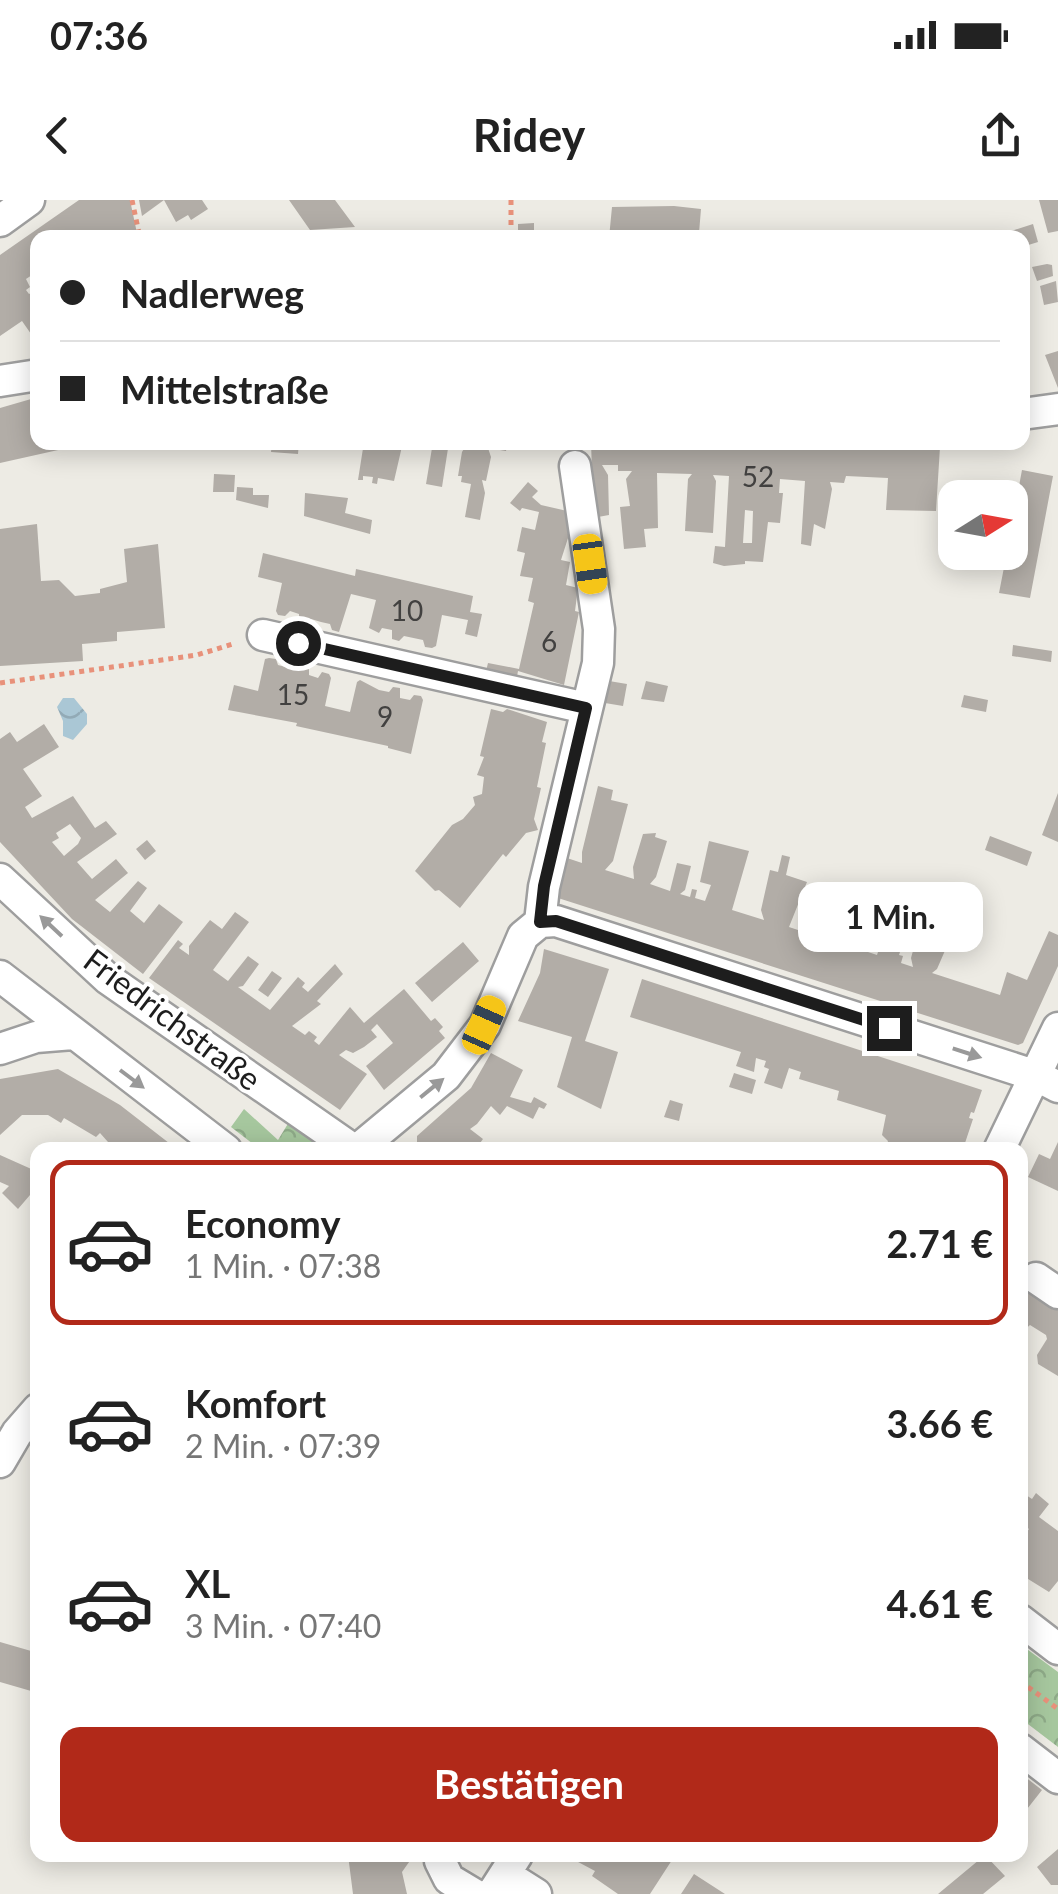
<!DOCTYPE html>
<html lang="de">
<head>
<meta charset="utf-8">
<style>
	body { margin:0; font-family:Lato,sans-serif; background:#f2f2f2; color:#222; height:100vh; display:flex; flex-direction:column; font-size:38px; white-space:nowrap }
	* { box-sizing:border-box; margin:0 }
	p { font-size:32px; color:#767676 }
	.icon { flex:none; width:55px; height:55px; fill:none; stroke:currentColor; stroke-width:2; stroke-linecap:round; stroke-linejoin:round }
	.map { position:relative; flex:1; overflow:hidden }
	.drawer { position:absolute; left:30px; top:942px; width:998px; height:720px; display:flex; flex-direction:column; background:#fff; border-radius:20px; box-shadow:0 5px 25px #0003 }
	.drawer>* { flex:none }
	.hud { position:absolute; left:30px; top:30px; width:1000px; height:220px; border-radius:20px; box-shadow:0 5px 25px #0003; display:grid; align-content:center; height:220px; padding:0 30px; background:#fff }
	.needle { width:65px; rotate:79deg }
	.controls { position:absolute; left:938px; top:280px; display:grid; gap:20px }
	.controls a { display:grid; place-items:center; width:90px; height:90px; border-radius:20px; background:#fff; box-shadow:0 5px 25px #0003; font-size:50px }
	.end { position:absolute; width:45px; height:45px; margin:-22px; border:12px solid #1d1d1d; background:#fff; box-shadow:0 0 0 5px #fff }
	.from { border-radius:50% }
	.bubble { position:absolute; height:70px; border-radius:20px; background:#fff; box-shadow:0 5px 25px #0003; font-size:32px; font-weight:700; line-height:70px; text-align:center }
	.car { position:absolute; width:30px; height:60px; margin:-30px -15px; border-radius:12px; box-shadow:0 0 8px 2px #0007; background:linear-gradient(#f5c518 24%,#345 0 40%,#f5c518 0 76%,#345 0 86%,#f5c518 0) }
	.hud b { display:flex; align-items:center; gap:35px; height:95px; font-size:38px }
	.hud b+b { border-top:2px solid #e0e0e0 }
	.hud i { width:25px; height:25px; background:#222 }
	ul { padding:18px 0 0; list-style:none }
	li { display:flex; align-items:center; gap:30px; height:165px; margin:0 20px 15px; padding:0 10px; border:5px solid transparent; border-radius:20px }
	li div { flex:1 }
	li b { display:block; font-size:38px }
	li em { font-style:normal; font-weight:700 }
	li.active { border-color:#b12919 }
	li>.icon { width:90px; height:90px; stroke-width:1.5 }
	.action { display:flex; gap:20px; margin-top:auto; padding:20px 30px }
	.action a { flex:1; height:115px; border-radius:20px; background:#b12919; color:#fff; font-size:40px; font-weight:700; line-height:115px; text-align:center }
	.status { display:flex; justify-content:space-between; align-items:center; height:70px; padding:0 50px; background:#fff; direction:ltr }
	.status svg { height:28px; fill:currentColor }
	header { display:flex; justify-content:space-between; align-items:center; height:130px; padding:0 30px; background:#fff; font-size:45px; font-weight:700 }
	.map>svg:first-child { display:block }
</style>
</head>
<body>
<div class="status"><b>07:36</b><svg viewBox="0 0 49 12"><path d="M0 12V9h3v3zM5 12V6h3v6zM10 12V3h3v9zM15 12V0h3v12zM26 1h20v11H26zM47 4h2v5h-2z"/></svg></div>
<header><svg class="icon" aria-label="back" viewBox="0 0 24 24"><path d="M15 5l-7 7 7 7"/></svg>Ridey<svg class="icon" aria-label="share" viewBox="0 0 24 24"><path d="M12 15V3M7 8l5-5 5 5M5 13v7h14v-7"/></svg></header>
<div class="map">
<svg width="1058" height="1694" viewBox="0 0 1058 1694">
	<defs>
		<pattern id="forest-crowns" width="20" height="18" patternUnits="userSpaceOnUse" patternTransform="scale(2.5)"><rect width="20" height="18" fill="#a6c79e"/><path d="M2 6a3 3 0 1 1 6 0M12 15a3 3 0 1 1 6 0" fill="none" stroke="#8eaa88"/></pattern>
		<pattern id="water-waves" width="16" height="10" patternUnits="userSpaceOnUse" patternTransform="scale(2.5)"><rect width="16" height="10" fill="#aac7d5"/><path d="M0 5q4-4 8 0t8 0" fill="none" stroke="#92aab6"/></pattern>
	</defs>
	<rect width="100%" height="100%" fill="#edebe4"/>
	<path fill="url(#forest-crowns)" d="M 244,909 L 278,940 L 289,922 L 330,950 L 261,950 L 231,927 Z
		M 1020,1444 L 1058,1472 L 1058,1547 L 1020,1518 Z"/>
	<path fill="url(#water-waves)" d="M 63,498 L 74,498 L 87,514 L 87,524 L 73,540 L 63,536 L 63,521 L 57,507 Z"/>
	<path fill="#b2ada7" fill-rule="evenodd" d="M 79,0 L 130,0 L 138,38 L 38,38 L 38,71 L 26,79 L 30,87 L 26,90 L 29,94 L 38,89 L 38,144 L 22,121 L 0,136 L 0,55 Z
		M 139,0 L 202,0 L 208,9 L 191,20 L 188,15 L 176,22 L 164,0 L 142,16 Z
		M 289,0 L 335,0 L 355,27 L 310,30 Z
		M 1039,0 L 1058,0 L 1058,31 L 1048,33 Z
		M 674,6 L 701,9 L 699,33 L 671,30 L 670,38 L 609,38 L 612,7 Z
		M 534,23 L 534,38 L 518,38 L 518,24 Z
		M 1033,24 L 1038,42 L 1022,47 L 1022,38 L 1007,38 L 1005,33 Z
		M 1047,64 L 1052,65 L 1053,76 L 1037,81 L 1032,67 Z
		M 1056,81 L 1058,102 L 1044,105 L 1040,86 Z
		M 1058,151 L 1058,188 L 1045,155 Z
		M 38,197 L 38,242 L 85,244 L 0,263 L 0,208 Z
		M 272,242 L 299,242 L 298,254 L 271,252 Z
		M 364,242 L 403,242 L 394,281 L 378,278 L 377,284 L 372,283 L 373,277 L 363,276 L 363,280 L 358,280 Z
		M 433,242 L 449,242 L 442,287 L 426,284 Z
		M 468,242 L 508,242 L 506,251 L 488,248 L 491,257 L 486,281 L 482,280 L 485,293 L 480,320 L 465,317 L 471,284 L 461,282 L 462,276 L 458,276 L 462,252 Z
		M 591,242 L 865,242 L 940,247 L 936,311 L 886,310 L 888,278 L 846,276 L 844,283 L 830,282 L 832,289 L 825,329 L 814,324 L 811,346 L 801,344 L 805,281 L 780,279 L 779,293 L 783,293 L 780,323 L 768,322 L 763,362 L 745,361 L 745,364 L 724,366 L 713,363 L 715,346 L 725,347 L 729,276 L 713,275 L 716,281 L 713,333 L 685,331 L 688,279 L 692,274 L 657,273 L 658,328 L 644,329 L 646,347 L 624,349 L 620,307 L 630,306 L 626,279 L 632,271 L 618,271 L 618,265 L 602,265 L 608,275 L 609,315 L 598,317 L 597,302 L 593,302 ZM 745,310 L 753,311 L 752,343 L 743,343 Z
		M 1022,270 L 1053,276 L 1030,398 L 999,393 L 1007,352 L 1010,352 L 1010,334 Z
		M 214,274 L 235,275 L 234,292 L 213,292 Z
		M 528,282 L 538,291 L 532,297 L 541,305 L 576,313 L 561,360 L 570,362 L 566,385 L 578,388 L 575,411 L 579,412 L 564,485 L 518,471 L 516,482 L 485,475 L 488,463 L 519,469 L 534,403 L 528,401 L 533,378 L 520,376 L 525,353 L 517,351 L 522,327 L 535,330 L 539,312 L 522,308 L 520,311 L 510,303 Z
		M 237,287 L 253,288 L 253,295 L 269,295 L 268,308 L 236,300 Z
		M 305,293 L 348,298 L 345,313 L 372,320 L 370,334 L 304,316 Z
		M 37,324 L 41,381 L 59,380 L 75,396 L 100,393 L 100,389 L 127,382 L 124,349 L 158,344 L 165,428 L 117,432 L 117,441 L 82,444 L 83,461 L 0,466 L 0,329 Z
		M 263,353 L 355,376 L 356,369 L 473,396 L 470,412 L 482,414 L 477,437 L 465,434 L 468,420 L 442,415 L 436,446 L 432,448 L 425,447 L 423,440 L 404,436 L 399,441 L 392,439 L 392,430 L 382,428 L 379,433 L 369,428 L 376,400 L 351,394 L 339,432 L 332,430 L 330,424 L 321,422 L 311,419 L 307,424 L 299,422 L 299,414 L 290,411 L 285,416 L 278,415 L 276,411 L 282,383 L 258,377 Z
		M 1013,445 L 1052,451 L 1051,462 L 1012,456 Z
		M 269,458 L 276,459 L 278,465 L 297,470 L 302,465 L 309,466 L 309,475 L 318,478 L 322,472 L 329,474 L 331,478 L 325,506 L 350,512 L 357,482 L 360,480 L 379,490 L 389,492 L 393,487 L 400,488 L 400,498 L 410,500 L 414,495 L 421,496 L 423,500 L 411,554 L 388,548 L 388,546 L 296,526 L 297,523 L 228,510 L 234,485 L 258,491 L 265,459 Z
		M 609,481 L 627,484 L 623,506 L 605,503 Z
		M 646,481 L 668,486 L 664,502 L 641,499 Z
		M 964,495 L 988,500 L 986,512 L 961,507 Z
		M 491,509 L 503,512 L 507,509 L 547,522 L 542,542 L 546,543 L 537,587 L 541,588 L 534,619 L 538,630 L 526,633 L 506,657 L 503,654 L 460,708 L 439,690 L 435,691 L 415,671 L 452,625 L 463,619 L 475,605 L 473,597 L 482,594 L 484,577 L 477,575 L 484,557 L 480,556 Z
		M 44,524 L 59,547 L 23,569 L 42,596 L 25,607 L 32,618 L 73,596 L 95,628 L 106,621 L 117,634 L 77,662 L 92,679 L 116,659 L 128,673 L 95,700 L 110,712 L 138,681 L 147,688 L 130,711 L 144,723 L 159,704 L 183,722 L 143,774 L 72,719 L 0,642 L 0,539 L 10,532 L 17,542 ZM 70,624 L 81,638 L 78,644 L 64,656 L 52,642 L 59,638 L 56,633 Z
		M 598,586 L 613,590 L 611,600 L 628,604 L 613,661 L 605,670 L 634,679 L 633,667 L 643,634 L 656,633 L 655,637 L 667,641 L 656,677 L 650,684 L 670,691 L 677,663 L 691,666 L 685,690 L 680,694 L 690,697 L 692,689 L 697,690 L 695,698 L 705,701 L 711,685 L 700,682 L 709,641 L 749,651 L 732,710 L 764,720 L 761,710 L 770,670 L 778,672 L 782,655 L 790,657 L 786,675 L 807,682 L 789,727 L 822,738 L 835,689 L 850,694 L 841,724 L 846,726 L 849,716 L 863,720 L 853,747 L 877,755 L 892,709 L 912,715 L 899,755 L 903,756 L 901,763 L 913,767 L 911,758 L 917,736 L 947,746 L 937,769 L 932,773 L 1000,795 L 1007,772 L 1027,780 L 1049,731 L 1058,735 L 1058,766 L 1023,843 L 1018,845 L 558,698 L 567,658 L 582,663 L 582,652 Z
		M 1058,593 L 1058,642 L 1042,635 Z
		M 990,636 L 1032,652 L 1027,666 L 985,650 Z
		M 147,640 L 156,651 L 145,660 L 136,649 Z
		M 235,712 L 249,722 L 213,770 L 228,781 L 248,756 L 259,764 L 243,786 L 238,787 L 270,810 L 298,777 L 305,783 L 302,787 L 308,792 L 335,764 L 343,774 L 317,801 L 321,804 L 292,826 L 305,835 L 309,831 L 317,837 L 314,841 L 319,845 L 350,807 L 364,823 L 404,789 L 431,821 L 435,818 L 443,827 L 439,831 L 445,838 L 384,890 L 366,866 L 393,843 L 377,824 L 371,830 L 377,837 L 364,847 L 353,853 L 346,850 L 339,855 L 367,874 L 340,910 L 149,778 L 178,740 L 183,744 L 179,748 L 189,755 L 189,746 L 210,720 L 222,729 Z
		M 463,742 L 479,761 L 432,802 L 415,783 Z
		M 544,749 L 609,769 L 585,841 L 618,852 L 601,909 L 557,887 L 572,837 L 518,821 L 540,773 Z
		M 272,771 L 282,778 L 268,797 L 258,790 Z
		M 642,779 L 982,890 L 974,913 L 971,912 L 969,918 L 973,919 L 965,943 L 961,942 L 959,950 L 885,950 L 888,941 L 882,935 L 886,915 L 837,900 L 839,891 L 799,879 L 801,872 L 789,868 L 782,889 L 764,883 L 769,869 L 764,867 L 766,861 L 756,858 L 754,872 L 736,866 L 741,852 L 630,817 Z
		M 491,853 L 523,870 L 510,897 L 531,903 L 534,897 L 547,904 L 544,909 L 539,907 L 533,919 L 507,906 L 500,915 L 491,906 L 477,924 L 470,929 L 483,939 L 475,950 L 427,950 L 417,943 L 417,936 L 471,888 Z
		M 58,869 L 120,905 L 178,950 L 102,950 L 108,942 L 100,933 L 96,937 L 64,918 L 61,923 L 48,915 L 22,915 L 0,935 L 0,879 Z
		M 734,873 L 756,880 L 752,894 L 729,887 Z
		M 670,900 L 683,904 L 679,921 L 664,917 Z
		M 1058,942 L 1058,991 L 1028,977 L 1039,954 L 1050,959 Z
		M 0,955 L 38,972 L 30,995 L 18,1009 L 2,993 L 9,986 L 0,982 Z
		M 1020,1083 L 1058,1108 L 1058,1176 L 1038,1164 L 1037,1155 L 1047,1139 L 1046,1135 L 1030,1125 L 1020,1134 Z
		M 1020,1291 L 1032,1299 L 1036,1293 L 1049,1304 L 1039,1317 L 1058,1331 L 1058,1381 L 1049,1392 L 1020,1374 L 1020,1341 L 1029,1329 L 1020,1322 Z
		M 0,1442 L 38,1453 L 38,1493 L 0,1482 Z
		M 1020,1573 L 1042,1590 L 1020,1618 Z
		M 1058,1649 L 1058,1685 L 1051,1685 L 1037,1667 Z
		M 348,1655 L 414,1655 L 402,1672 L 407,1694 L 353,1694 Z
		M 565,1655 L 664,1655 L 672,1660 L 650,1694 L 618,1694 L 592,1676 L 595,1671 Z
		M 985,1655 L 1005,1676 L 983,1694 L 938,1694 Z
		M 694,1674 L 725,1694 L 681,1694 Z"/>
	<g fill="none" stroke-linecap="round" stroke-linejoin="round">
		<g stroke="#9e9e9e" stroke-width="35">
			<path id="minor" d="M 0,21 L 29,0
				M 0,181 L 38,175
				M 1022,214 L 1058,209
				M 263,435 L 586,508
				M 0,679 L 108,779 L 354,950
				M 540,722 L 544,687 L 598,463 L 599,429 L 575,266
				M 0,776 L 226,950
				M 0,849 L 36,837 L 73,834
				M 357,950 L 446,876 L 485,825 L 523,736 L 540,722 L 556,721 L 1037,876 L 1058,887
				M 999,950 L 1058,828
				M 1036,1078 L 1058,1093
				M 0,1262 L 17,1233 L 38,1209
				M 1020,1420 L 1058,1449
				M 1020,1549 L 1058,1578
				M 443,1655 L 440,1661 L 449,1679 L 474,1694
				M 506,1675 L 536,1694
				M 492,1694 L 517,1655"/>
		</g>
		<path stroke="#e8917a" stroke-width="5" stroke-dasharray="5 5" stroke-linecap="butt" d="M 132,0 L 140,38
			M 511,0 L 511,38
			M 0,483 L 197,455 L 236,443
			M 1020,1481 L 1058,1509"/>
		<use href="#minor" stroke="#fff" stroke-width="30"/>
	</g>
	<defs><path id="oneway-solid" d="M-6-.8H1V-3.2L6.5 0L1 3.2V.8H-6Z" transform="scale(2.5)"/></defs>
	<g fill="#999">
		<use href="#oneway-solid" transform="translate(51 726) rotate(-137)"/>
		<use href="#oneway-solid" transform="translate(967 853) rotate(18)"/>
		<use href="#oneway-solid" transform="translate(132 879) rotate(37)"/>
		<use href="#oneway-solid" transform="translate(432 888) rotate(-39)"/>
	</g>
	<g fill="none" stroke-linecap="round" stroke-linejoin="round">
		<path stroke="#1d1d1d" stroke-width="12" d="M 298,443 L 586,508 L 544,686 L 540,722 L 556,721 L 889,828"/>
	</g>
	<g text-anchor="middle" stroke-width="8" stroke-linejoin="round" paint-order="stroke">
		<g font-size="28" fill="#424140">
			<text x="758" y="287">52</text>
			<text x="407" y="421">10</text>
			<text x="549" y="452">6</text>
			<text x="293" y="505">15</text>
			<text x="385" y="527">9</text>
		</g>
		<g font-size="32" fill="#1d1d1d" stroke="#fff">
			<text transform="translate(172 820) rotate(37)" y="11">Friedrichstraße</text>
		</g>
	</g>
</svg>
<div class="controls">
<a><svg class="needle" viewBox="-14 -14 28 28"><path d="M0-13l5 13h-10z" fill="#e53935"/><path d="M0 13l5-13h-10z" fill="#767676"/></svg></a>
</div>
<i class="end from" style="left:298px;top:443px"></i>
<i class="end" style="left:889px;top:828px"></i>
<div class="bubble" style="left:798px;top:682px;width:185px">1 Min.</div>
<i class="car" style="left:590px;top:364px;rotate:172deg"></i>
<i class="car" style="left:484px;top:825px;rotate:24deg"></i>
<div class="hud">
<b><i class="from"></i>Nadlerweg</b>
<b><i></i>Mittelstraße</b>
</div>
<section class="drawer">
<ul>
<li class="active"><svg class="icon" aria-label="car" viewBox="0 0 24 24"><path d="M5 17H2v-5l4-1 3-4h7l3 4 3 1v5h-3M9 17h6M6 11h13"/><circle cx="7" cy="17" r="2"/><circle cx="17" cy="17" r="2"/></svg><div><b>Economy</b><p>1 Min. · 07:38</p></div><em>2.71 €</em></li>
<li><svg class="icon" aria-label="car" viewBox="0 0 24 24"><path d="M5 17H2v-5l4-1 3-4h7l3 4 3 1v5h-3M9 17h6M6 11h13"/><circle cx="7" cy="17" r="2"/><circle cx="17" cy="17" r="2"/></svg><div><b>Komfort</b><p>2 Min. · 07:39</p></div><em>3.66 €</em></li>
<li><svg class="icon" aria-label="car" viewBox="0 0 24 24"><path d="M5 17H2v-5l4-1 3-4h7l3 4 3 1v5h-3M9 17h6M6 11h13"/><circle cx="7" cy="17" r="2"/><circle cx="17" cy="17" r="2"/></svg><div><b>XL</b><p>3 Min. · 07:40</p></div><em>4.61 €</em></li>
</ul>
<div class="action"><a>Bestätigen</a></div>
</section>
</div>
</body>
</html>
